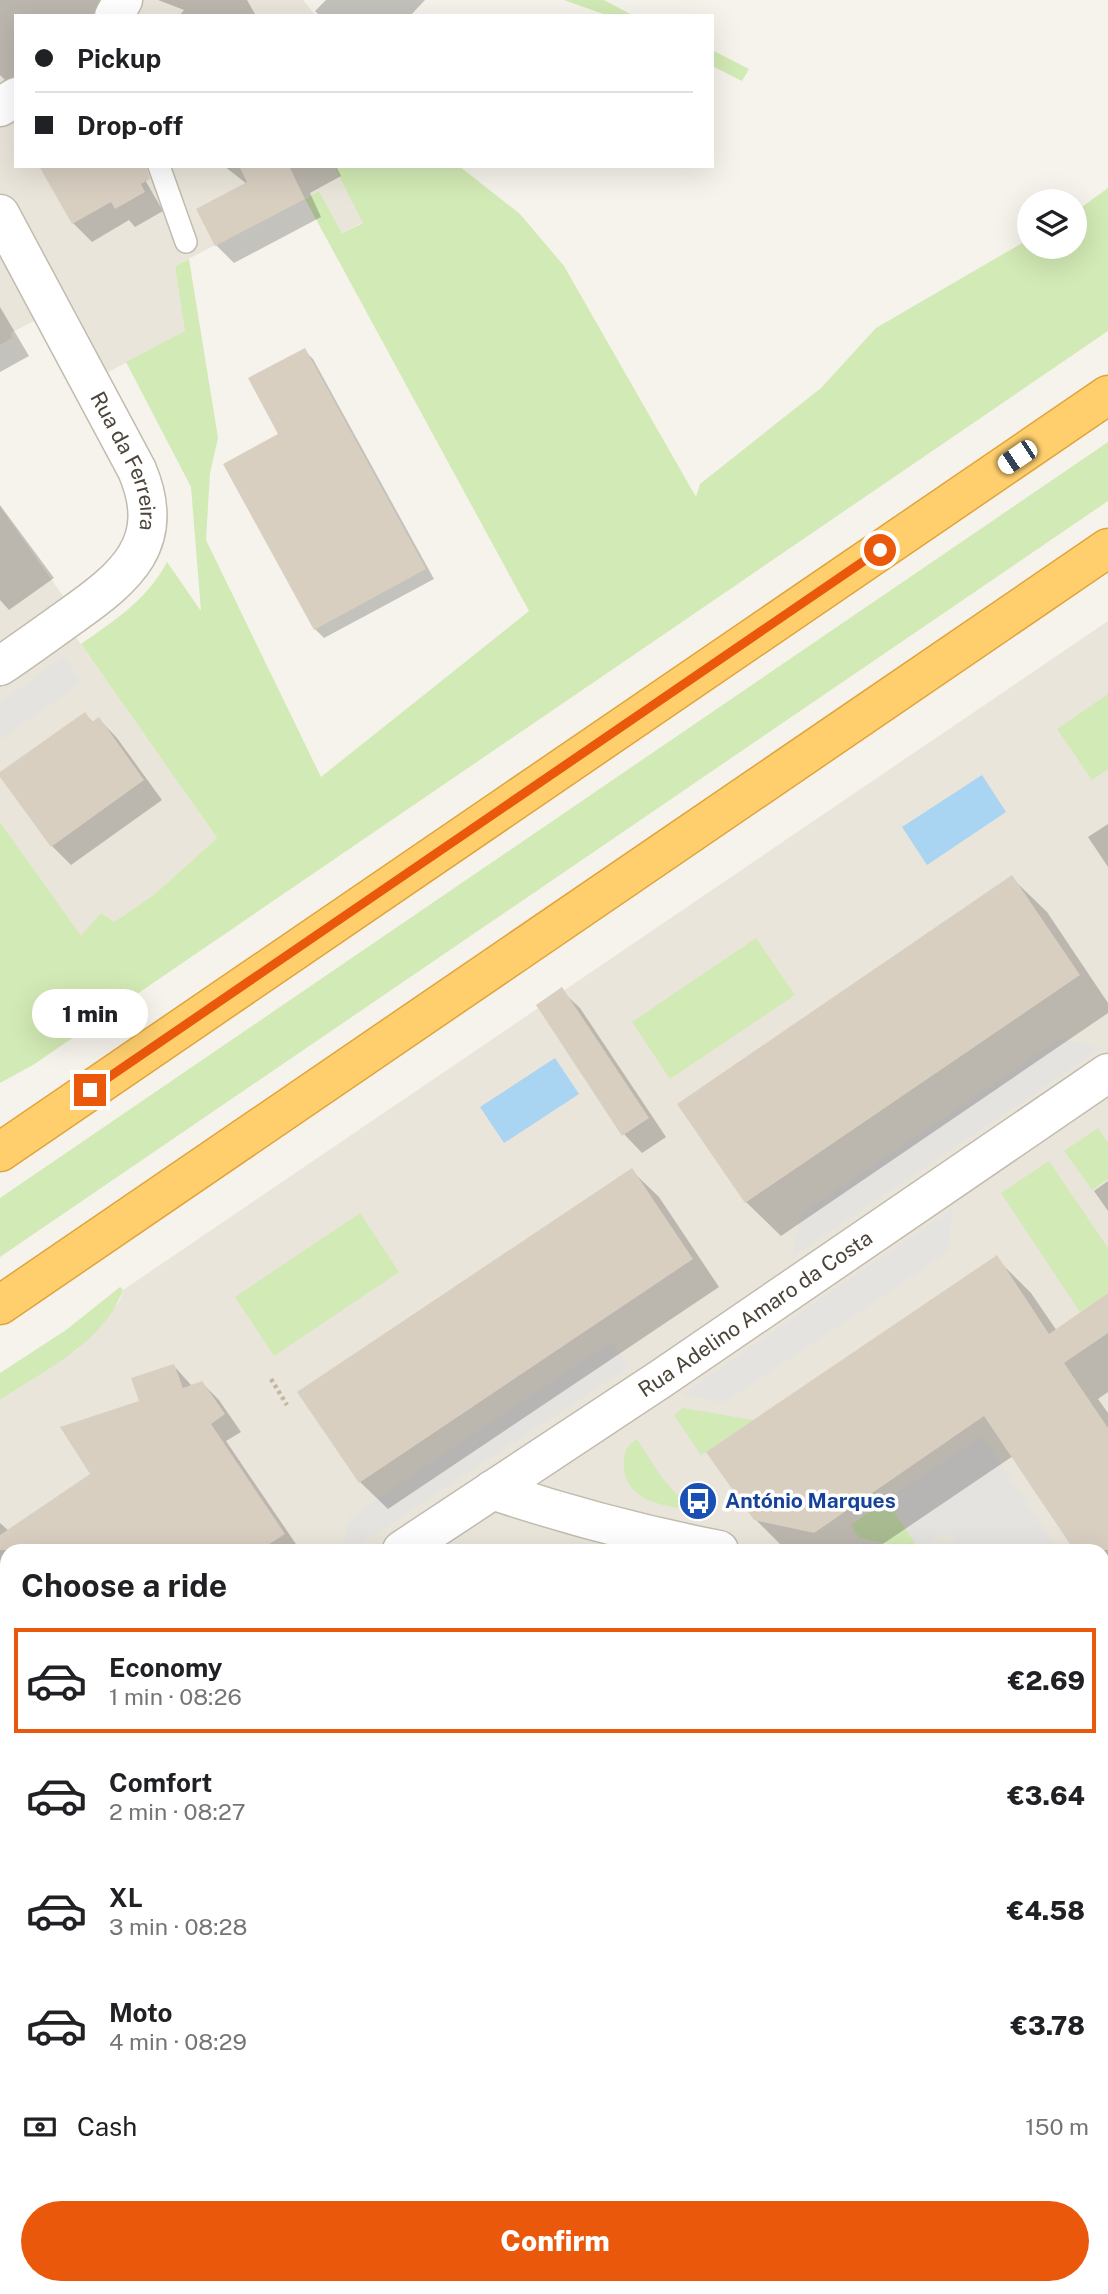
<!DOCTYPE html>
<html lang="en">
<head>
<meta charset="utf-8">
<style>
	body { margin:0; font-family:"Public Sans",sans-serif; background:#f6f6f6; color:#202124; height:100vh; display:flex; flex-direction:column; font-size:26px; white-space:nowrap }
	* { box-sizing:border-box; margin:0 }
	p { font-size:23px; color:#757577 }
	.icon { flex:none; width:38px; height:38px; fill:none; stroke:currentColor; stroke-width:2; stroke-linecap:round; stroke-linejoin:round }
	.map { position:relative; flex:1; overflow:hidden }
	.panel { position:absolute; left:0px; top:1544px; width:1110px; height:751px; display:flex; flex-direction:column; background:#fff; border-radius:21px 21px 0 0; box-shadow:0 7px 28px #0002 }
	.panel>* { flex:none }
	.guide { position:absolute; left:14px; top:14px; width:700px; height:154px; border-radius:0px; box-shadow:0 7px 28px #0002; display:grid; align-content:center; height:154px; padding:0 21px; background:#fff }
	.tools { position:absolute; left:1017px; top:189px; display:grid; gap:14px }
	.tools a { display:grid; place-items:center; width:70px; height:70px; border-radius:50%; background:#fff; box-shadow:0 7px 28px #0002; font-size:35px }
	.end { position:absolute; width:32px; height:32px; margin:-16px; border:9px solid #ea580c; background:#fff; box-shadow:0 0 0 4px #fff }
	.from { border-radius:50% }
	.bubble { position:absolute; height:49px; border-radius:24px; background:#fff; box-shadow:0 7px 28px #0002; font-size:23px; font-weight:800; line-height:49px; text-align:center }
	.car { position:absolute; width:21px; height:42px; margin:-21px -10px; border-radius:9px; box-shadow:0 0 5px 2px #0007; background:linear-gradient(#fff 24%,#345 0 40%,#fff 0 76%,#345 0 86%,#fff 0) }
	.guide b { display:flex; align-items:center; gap:24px; height:66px; font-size:26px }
	.guide b+b { border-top:2px solid #e0e0e0 }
	.guide i { width:18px; height:18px; background:#202124 }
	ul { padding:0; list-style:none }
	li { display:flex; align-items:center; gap:21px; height:105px; margin:0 14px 10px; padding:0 7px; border:4px solid transparent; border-radius:0px }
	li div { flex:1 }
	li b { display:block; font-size:26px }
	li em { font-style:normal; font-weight:800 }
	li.active { border-color:#ea580c }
	li>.icon { width:63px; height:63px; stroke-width:1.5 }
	h2 { padding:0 21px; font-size:32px; line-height:84px }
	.pay { display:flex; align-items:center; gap:18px; height:77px; padding:0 21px; font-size:26px }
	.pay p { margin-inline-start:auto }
	.cta { display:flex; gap:14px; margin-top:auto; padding:14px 21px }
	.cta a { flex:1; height:80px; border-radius:42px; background:#ea580c; color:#fff; font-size:28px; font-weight:800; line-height:80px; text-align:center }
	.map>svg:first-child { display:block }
</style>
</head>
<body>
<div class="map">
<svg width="1108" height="2294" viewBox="0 0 1108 2294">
	<rect width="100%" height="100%" fill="#f6f3ec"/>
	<path fill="#eae5da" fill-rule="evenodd" d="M 0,0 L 114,0 L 103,16 L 16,16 L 16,93 L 0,104 Z
		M 131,0 L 303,0 L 316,16 L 122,16 Z
		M 16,103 L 16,166 L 459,166 L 463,170 L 342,233 L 319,191 L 175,266 L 186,331 L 95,379 L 0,203 L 0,115 Z
		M 0,227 L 47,314 L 11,333 L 12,338 L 0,345 Z
		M 0,507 L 73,610 L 0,649 Z
		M 1108,621 L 1108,2294 L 0,2294 L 0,1400 L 78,1349 L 119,1302 L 123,1290 ZM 7,1550 L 1102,1550 L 1102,2287 L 7,2287 Z
		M 69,627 L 217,838 L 155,894 L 114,922 L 81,937 L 0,822 L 0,675 Z"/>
	<path fill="#d2eab5" d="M 564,0 L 604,0 L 634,16 L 609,16 Z
		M 712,50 L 749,69 L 742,81 L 712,66 Z
		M 334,166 L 459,166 L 520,214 L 564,266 L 696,497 L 700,484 L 821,388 L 876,328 L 1029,239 L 1029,247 L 1074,247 L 1075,212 L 1108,188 L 1108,331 L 33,1065 L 0,1083 L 0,822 L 81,936 L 101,913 L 114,922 L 155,894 L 217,838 L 81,644 C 115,620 147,600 167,562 L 201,611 L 191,487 L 126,362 L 185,331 L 175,266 L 189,259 L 218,438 L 210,473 L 206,540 L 321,777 L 529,611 L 305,199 L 319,191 L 342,233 L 363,223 Z
		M 1108,442 L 1108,501 L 0,1257 L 0,1198 Z
		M 1108,694 L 1108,769 L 1092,780 L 1057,729 Z
		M 756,938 L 795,995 L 670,1079 L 632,1022 Z
		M 1098,1128 L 1108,1143 L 1108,1179 L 1092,1190 L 1064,1151 Z
		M 1049,1161 L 1108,1248 L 1108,1293 L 1080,1312 L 1001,1193 Z
		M 360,1213 L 399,1272 L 274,1356 L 235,1297 Z
		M 120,1287 L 123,1290 C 103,1344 44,1370 0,1400 L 0,1373 L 66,1330 Z
		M 683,1408 L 753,1420 L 701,1455 L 674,1415 Z
		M 637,1439 C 656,1468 672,1501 707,1512 C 677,1507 628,1507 624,1468 C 623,1454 625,1447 637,1439 Z
		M 886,1500 L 920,1550 L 859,1538 L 851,1525 Z"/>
	<path fill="#e5e3e0" d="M 64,656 L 82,682 L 0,740 L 0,702 Z
		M 1061,1038 L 1102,1048 L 792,1257 L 800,1215 Z
		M 953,1208 L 948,1252 L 724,1403 L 682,1394 Z
		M 611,1341 L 629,1367 L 351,1550 L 343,1550 L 349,1518 Z
		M 982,1436 L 1056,1547 L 1051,1550 L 949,1550 L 957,1545 L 947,1532 L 920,1550 L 886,1500 Z"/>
	<path fill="#a9d4f2" d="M 982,775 L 1006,812 L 927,865 L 902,827 Z
		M 555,1058 L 579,1094 L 504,1143 L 480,1107 Z"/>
	<path fill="#0003" d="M 0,0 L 123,0 L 114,16 L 16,16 L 16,91 L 0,75 Z
		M 158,0 L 247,0 L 255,14 L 179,16 L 184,10 Z
		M 326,0 L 425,0 L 410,16 L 320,16 L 315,11 Z
		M 137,166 L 163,211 L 135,227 L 129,220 L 92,242 L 73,223 Z
		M 224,166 L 336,166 L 341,176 L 310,193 L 321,217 L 234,263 L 216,245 L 247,184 Z
		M 0,307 L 29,356 L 0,372 Z
		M 304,350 L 313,359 L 434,579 L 324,638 L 315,629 L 281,434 Z
		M 0,505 L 54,578 L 9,610 L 0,600 Z
		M 85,714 L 94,723 L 99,719 L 117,738 L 162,800 L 71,865 L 52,846 L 0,774 Z
		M 1108,824 L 1108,867 L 1088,837 Z
		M 1012,878 L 1047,912 L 1108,1003 L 1108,1013 L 781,1236 L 746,1202 Z
		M 561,990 L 580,1008 L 666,1137 L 642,1153 L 624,1134 Z
		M 631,1170 L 659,1197 L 719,1287 L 388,1509 L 360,1482 Z
		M 1108,1181 L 1108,1211 L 1094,1191 Z
		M 996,1258 L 1031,1293 L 1057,1331 L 1108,1296 L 1108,1392 L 1098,1399 L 1108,1413 L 1108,1592 L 1102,1587 L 1102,1550 L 1077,1550 L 1013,1456 L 874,1550 L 786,1550 L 755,1519 Z
		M 174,1366 L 192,1386 L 202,1383 L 219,1400 L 241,1432 L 226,1441 L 300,1550 L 7,1550 L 7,1743 L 0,1747 L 0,1599 L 4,1596 L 0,1591 L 0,1523 L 9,1531 L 93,1475 L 141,1403 Z
		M 1102,1695 L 1108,1696 L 1108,1815 L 1102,1814 Z
		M 7,1917 L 7,2116 L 0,2130 L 0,1921 Z
		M 1102,1964 L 1108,1964 L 1108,2034 L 1102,2035 Z
		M 0,2196 L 7,2199 L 7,2287 L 101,2287 L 100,2294 L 0,2294 Z
		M 134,2287 L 273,2287 L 270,2294 L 131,2294 Z
		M 371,2287 L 522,2287 L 522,2294 L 371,2294 Z
		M 562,2287 L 716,2287 L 716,2294 L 562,2294 Z
		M 761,2287 L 897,2287 L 897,2294 L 761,2294 Z
		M 940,2287 L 1096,2287 L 1096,2294 L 940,2294 Z"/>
	<path fill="#d8cfc1" d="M 39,166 L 146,166 L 150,179 L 141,184 L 145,192 L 115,209 L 111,202 L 72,224 Z
		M 239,166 L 289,166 L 305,199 L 215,246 L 196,209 L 247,182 Z
		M 305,348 L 426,569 L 314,630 L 223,464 L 278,434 L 248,378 Z
		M 85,712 L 92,722 L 99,717 L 144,780 L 51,847 L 0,777 L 0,772 Z
		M 1012,875 L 1080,975 L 745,1203 L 677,1104 Z
		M 562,987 L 649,1118 L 622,1136 L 536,1005 Z
		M 632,1168 L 693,1259 L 359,1483 L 297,1392 Z
		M 997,1255 L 1049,1334 L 1108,1293 L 1108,1333 L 1064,1363 L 1108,1428 L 1108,1550 L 1074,1550 L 984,1416 L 814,1533 L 754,1520 L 706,1452 Z
		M 174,1364 L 183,1388 L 202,1381 L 225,1414 L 211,1424 L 285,1534 L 260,1550 L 0,1550 L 0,1535 L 90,1474 L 60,1427 L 139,1401 L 131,1378 Z"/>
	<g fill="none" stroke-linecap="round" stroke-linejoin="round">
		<g stroke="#c2bbae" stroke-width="24">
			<path id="service" d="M 159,166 L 186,242
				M 502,2287 L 502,2294"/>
		</g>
		<g stroke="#c2bbae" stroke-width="41">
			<g id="minor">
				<path id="s1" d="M 0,214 L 137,470 C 168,543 126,577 71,616 C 47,633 24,650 0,666"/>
				<path d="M 492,1490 C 567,1515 642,1535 719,1550"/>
				<path id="s2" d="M 402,1550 L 662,1378 L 1108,1073"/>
				<path d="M 1102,1624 L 1108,1626"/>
				<path d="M 0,1820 L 7,1816"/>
				<path d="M 1102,2083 L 1108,2082"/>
				<path d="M 308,2294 L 309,2287"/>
			</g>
		</g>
		<g stroke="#c2bbae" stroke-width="41">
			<path id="tertiary" d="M 114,16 L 123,0
				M 0,107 L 16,97"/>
		</g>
		<g stroke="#e0a43c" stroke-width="41">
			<path id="motorway" d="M 0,1152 L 1108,395
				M 0,1305 L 1108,548"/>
		</g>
		<path stroke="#c4b79f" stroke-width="4.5" stroke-dasharray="3.5 3.5" stroke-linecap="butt" d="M 271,1379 L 287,1405"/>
		<use href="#service" stroke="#fff" stroke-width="21"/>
		<use href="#minor" stroke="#fff" stroke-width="38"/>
		<use href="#tertiary" stroke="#fff" stroke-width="38"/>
		<use href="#motorway" stroke="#ffcf6e" stroke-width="38"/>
	</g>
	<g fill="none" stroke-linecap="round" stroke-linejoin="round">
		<path stroke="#ea580c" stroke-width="9" d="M 90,1090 L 880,550"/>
	</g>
	<defs>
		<g id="bus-disc" transform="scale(2.0125)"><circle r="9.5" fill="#1a4fb4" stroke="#fff"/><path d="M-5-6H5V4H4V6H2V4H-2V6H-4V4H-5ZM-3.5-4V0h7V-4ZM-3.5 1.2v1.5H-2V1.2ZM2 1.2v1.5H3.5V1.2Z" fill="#fff"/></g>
	</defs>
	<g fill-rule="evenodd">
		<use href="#bus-disc" x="698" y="1501"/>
	</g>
	<g text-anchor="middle" stroke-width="7" stroke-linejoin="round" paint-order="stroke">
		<g font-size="21" fill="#4b4439" stroke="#fff">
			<text dy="7" stroke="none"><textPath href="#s1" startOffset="278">Rua da Ferreira</textPath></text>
			<text dy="7" stroke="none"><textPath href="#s2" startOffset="425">Rua Adelino Amaro da Costa</textPath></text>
		</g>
		<g font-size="21" font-weight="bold" fill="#164399" stroke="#fff" text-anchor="start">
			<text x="725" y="1508">António Marques</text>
		</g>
	</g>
</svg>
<div class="tools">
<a><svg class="icon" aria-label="layers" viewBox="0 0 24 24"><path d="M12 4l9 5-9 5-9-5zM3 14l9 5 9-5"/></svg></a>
</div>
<i class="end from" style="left:880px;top:550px"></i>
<i class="end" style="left:90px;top:1090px"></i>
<div class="bubble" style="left:32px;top:989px;width:116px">1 min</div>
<i class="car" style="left:1017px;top:457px;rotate:236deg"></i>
<div class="guide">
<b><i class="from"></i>Pickup</b>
<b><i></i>Drop-off</b>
</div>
<section class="panel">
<h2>Choose a ride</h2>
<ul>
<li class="active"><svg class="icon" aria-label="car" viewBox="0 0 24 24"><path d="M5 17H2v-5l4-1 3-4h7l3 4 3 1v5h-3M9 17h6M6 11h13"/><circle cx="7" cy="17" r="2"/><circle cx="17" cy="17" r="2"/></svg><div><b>Economy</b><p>1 min · 08:26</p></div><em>€2.69</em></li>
<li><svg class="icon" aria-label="car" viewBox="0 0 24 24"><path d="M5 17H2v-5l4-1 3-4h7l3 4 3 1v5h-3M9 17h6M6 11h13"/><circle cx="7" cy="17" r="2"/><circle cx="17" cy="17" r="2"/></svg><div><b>Comfort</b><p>2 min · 08:27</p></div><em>€3.64</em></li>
<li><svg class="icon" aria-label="car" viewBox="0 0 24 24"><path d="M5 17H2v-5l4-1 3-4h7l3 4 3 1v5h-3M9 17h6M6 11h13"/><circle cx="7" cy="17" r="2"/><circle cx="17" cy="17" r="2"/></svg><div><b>XL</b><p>3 min · 08:28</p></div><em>€4.58</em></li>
<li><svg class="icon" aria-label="car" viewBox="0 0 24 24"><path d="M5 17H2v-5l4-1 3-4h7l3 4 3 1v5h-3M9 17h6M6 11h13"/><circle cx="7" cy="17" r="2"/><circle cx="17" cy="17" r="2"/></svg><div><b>Moto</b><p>4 min · 08:29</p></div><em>€3.78</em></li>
</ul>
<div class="pay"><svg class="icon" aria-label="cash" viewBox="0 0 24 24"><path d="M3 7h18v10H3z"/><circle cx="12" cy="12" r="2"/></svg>Cash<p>150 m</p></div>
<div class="cta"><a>Confirm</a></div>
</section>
</div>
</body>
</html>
